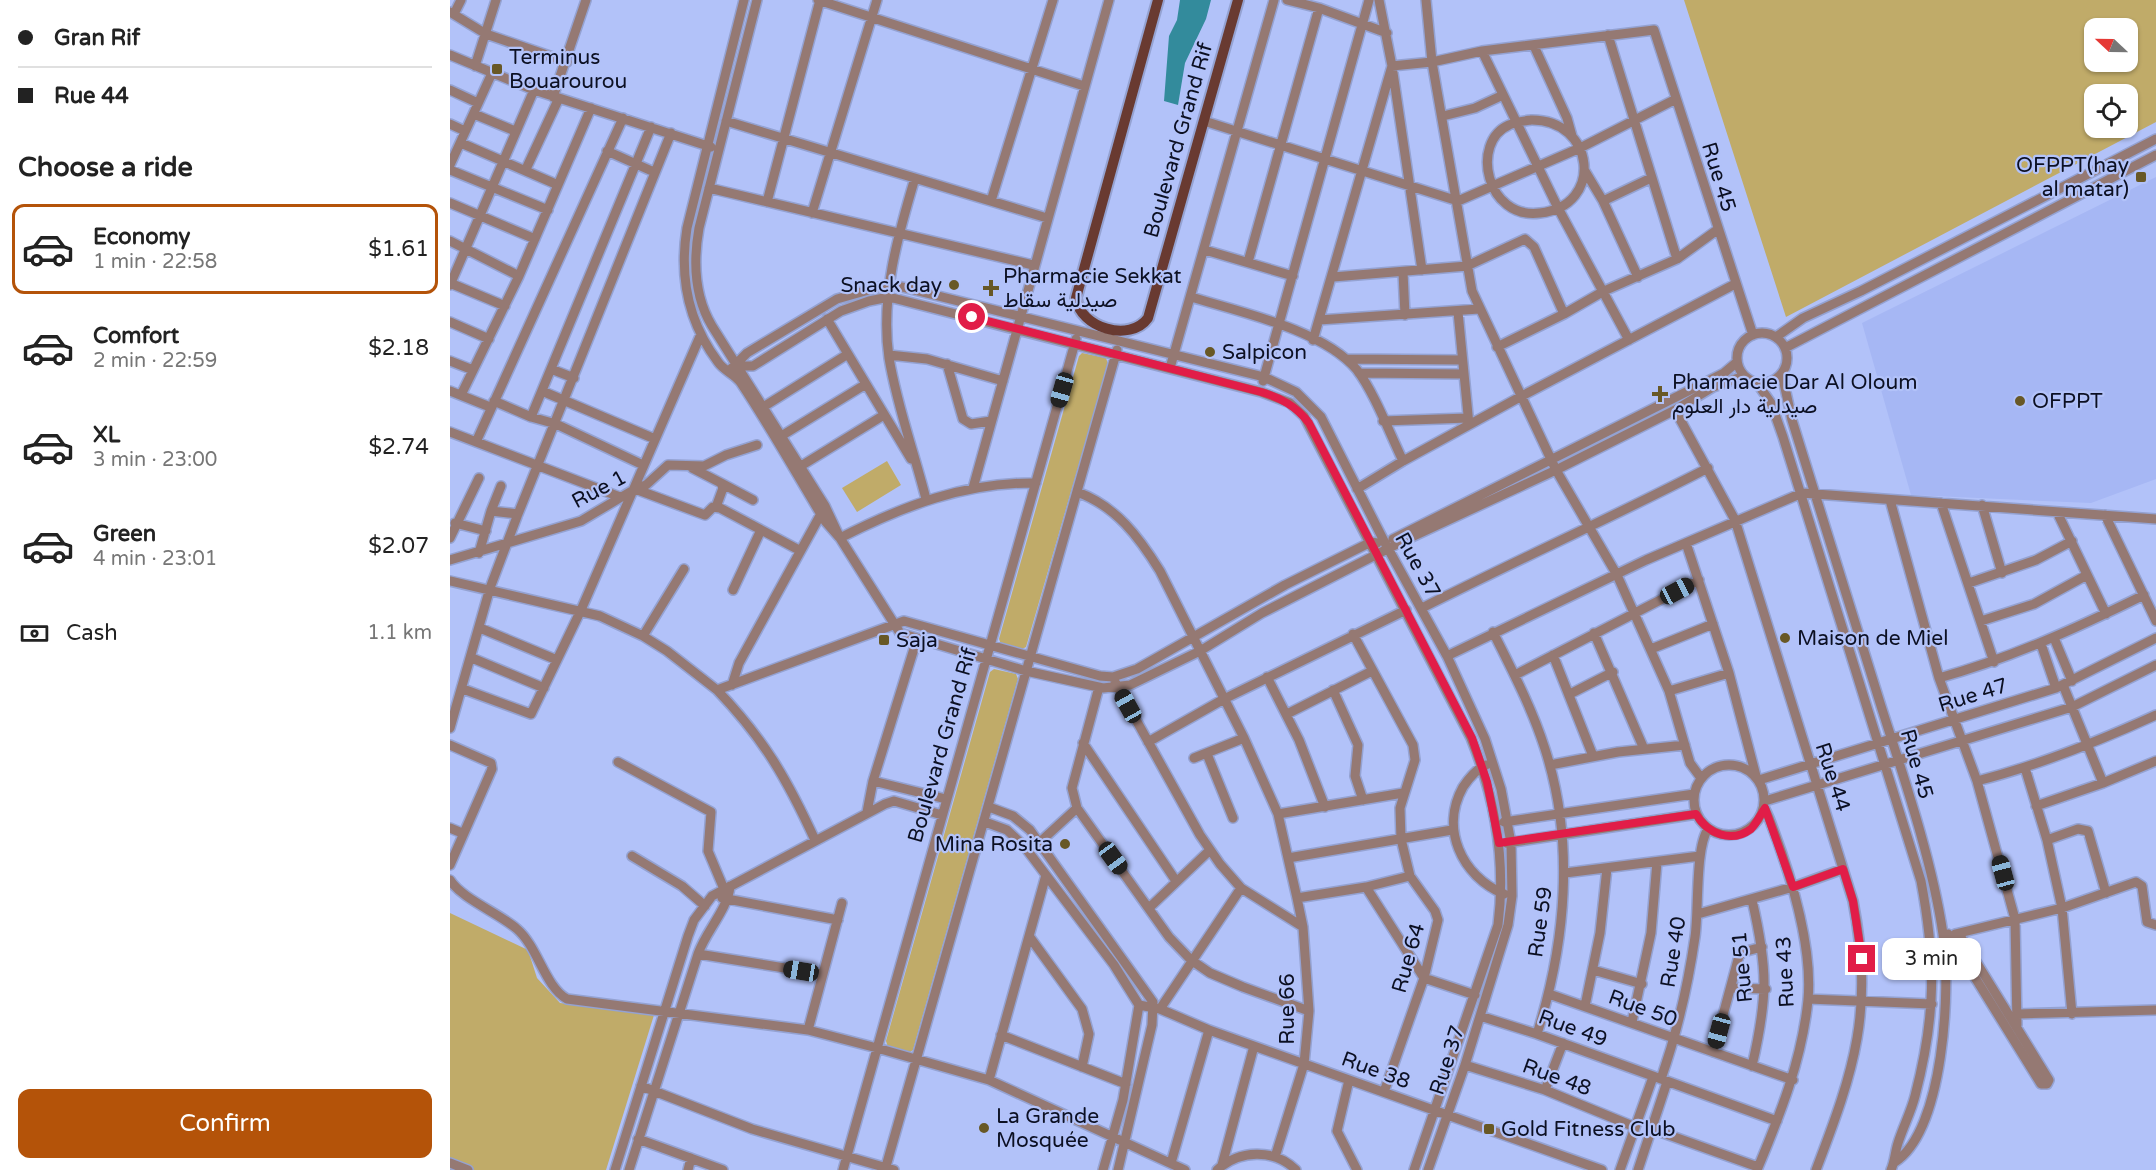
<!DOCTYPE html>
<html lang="en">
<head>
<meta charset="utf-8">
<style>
	body { margin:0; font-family:"Varela Round",Vazirmatn,sans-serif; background:#f2f2f2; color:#222; height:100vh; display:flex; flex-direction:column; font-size:22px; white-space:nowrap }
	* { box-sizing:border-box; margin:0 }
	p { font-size:20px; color:#767676 }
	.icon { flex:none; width:33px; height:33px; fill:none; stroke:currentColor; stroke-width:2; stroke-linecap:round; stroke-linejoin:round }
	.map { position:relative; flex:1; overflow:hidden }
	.drawer { display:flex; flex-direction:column; background:#fff; width:450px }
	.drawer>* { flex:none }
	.hud { display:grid; align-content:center; height:132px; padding:0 18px; background:#fff }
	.needle { width:39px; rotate:292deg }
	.buttons { position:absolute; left:1634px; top:18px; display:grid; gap:12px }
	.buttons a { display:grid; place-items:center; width:54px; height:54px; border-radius:12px; background:#fff; box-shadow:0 2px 4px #0004; font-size:30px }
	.end { position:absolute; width:27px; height:27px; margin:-14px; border:8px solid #e11d48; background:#fff; box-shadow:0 0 0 3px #fff }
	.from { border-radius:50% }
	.bubble { position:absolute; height:42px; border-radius:12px; background:#fff; box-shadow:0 2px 4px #0004; font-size:20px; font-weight:600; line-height:42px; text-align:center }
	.car { position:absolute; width:18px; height:36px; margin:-18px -9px; border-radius:8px; box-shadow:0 0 4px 2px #0007; background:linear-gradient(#222 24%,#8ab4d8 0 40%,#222 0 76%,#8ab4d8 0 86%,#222 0) }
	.hud b { display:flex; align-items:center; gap:21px; height:57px; font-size:22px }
	.hud b+b { border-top:2px solid #e0e0e0 }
	.hud i { width:15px; height:15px; background:#222 }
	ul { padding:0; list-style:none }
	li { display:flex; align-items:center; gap:18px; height:90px; margin:0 12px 9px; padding:0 6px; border:3px solid transparent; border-radius:12px }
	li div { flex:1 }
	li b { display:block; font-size:22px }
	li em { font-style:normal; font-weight:600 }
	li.active { border-color:#b45309 }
	li>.icon { width:54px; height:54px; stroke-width:1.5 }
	h2 { padding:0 18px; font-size:27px; line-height:72px }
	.pay { display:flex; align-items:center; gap:15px; height:66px; padding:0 18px; font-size:22px }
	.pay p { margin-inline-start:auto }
	.action { display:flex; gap:12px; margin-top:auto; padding:12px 18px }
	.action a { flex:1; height:69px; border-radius:12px; background:#b45309; color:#fff; font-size:24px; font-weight:600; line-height:69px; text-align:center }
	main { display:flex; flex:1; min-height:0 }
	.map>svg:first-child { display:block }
</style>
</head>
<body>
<main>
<section class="drawer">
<div class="hud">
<b><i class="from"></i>Gran Rif</b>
<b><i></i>Rue 44</b>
</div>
<h2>Choose a ride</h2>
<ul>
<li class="active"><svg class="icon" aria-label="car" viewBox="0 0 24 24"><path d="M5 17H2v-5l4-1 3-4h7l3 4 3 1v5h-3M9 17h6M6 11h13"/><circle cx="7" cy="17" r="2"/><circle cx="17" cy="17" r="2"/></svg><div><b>Economy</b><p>1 min · 22:58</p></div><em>$1.61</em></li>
<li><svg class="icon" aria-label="car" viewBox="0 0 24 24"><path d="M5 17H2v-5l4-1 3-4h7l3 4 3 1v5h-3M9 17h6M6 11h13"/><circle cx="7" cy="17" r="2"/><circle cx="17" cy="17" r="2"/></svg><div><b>Comfort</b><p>2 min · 22:59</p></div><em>$2.18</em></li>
<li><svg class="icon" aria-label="car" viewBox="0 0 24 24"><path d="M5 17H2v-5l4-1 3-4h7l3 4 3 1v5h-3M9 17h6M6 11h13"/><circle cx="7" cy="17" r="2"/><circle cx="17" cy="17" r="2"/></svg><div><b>XL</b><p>3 min · 23:00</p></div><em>$2.74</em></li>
<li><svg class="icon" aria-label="car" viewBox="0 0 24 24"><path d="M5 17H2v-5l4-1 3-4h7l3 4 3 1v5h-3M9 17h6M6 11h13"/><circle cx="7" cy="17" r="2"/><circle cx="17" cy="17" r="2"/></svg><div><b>Green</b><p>4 min · 23:01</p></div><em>$2.07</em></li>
</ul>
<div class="pay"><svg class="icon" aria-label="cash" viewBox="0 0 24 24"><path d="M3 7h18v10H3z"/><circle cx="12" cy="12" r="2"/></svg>Cash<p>1.1 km</p></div>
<div class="action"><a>Confirm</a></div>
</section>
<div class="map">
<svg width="1706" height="1170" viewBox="0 0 1706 1170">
	<rect width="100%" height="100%" fill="#b2c2f9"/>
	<path fill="#a6b7f4" d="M 1706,177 L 1706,479 L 1641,503 L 1461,495 L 1412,323 Z"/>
	<path fill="#c0ab69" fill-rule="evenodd" d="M 1234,0 L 1706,0 L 1706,122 L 1336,317 ZM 1677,28 L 1677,62 L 1644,62 L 1644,28 ZM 1677,94 L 1677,128 L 1644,128 L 1644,94 Z
		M 632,353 L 656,358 L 658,364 L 576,647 L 570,650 L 551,644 L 549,639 L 629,356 Z
		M 437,461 L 451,485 L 407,512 L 392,488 Z
		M 544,669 L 566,674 L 568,679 L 463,1050 L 460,1052 L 438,1047 L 436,1041 L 540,672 Z
		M 0,913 L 78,950 L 87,978 L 110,1003 L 204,1015 L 156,1170 L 0,1170 Z"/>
	<path fill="#338b9c" d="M 730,0 L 761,0 L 756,19 L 735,63 L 728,105 L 714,101 L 719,36 L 727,20 Z"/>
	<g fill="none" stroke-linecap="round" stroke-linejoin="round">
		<g stroke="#94a2d2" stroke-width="12">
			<path id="minor" d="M 294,0 L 237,228 C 229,278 238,322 268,362 C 274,371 285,374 291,383 C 321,428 347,475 375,521 L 389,537
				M 307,0 L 249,228 C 243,262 244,296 262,326 L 375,506 L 390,538 L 450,633 L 576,671 L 653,688 L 680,685 L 750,651 L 812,613 L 951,542 L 1106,470 L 1225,410 L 1263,387 L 1294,376
				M 368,0 L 634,86
				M 837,0 L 869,8 L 937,33
				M 976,0 L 982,62 L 1022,291 L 1106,470 L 1167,575 L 1219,691 L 1240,763 L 1251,778
				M 0,12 L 36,34 L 117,62
				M 4,14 L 11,0
				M 1158,35 L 1227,259
				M 1084,46 L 1117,118 L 1122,136
				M 1032,51 L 1108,208 L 1179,340
				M 0,55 L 84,90 L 261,147
				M 25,66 L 46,0
				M 0,90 L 28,103
				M 103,97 L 136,0
				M 24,114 L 65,131
				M 993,116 L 1025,108 L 1053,95
				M 1081,120 C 1145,119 1155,206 1090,213 C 1036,220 1020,142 1059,125 C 1065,122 1074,121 1081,120 Z
				M 276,121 L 597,218
				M 754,121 L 1008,201 L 1130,148 L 1226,99
				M 0,124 L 15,131
				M 11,143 L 108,185
				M 157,151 L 204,172
				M 0,165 L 42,73
				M 76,169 L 109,98
				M 0,170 L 98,210
				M 1135,171 L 1153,201 L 1188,277
				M 465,178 C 448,235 430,297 439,358 C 447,406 464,452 476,499
				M 259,188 L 583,265
				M 541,201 L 603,0
				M 1153,201 L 1201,178
				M 317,202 L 370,0
				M 0,203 L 85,239
				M 362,213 L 427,0
				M 0,241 L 69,276
				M 755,250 L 843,276
				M 798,262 L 869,8
				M 972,270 L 942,66 L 982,62 L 1032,51 L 1204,30 L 1303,335
				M 953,272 L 955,315
				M 883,277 L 1017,266 L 1075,239 L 1084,247 L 1114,314
				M 0,283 L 55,306
				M 0,285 L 84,90
				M 741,297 C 790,312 874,330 907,370 C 924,392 940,434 953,461
				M 1008,312 L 1019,425
				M 377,319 L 461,459
				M 869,320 L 1029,309
				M 0,322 L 39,339
				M1287 358a25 25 0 1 1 50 0a25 25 0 1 1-50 0Z
				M 1326,337 L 1353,318 L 1411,291 L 1706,139
				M 863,340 L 942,66 L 929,0
				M 1047,347 L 1114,314 L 1154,291 L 1227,259 L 1267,230
				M 1335,348 L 1706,155
				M 439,355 L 477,359 L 553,381
				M 897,359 L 1012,360
				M 0,361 L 23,370
				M 497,364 L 513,419 L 521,424 L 541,421
				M 288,366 L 303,366 L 391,311 L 419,301 L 439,297 L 811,392 L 840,403 L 854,416 L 1021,738 C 1045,798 1056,862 1048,925 L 964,1170
				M 720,368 L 824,0
				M 101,369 L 124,378
				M 279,371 L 297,353 L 387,299 L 440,284 L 814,377 L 846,392 L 871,417 L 935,543 L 997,656 L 1035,739 L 1051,789 L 1061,843 L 1062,896 L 1058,925 L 1015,1065 L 978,1170
				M 909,373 L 1014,374
				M 1332,374 L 1342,420 C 1372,515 1401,611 1431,706 C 1454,778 1482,860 1493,934 C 1501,989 1494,1130 1445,1162
				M 813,381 L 919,0
				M 1307,383 L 1321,403 L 1333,437 L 1471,881 C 1486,961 1486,1016 1465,1096 C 1461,1112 1453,1127 1448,1143 C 1445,1152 1445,1161 1441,1170
				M 0,391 L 40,407
				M 92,391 L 205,439
				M 11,395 L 69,276 L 141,108
				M 44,401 L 81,417 L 106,424 L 193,465
				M 310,409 L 398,354
				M 1225,410 L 1285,520 L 1403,901 C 1424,1011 1405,1068 1366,1170
				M 81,417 L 201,127
				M 933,421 L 1018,418
				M 0,432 L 170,497
				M 328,438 L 416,384
				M 26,442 L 173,118
				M 242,468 L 271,483 L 273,488 L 266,507
				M 346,469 L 434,415
				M 271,483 L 303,500
				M 523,488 L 659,0
				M 185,489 L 255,515 L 263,507 L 270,508 L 349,550
				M 907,489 L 953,461 L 1070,397 L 1285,284
				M 627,492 C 666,506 689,537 710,571 L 794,738 L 828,814 L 847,898 L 853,927 L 859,1011 L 854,1064 L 825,1157
				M 1440,500 L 1489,678 L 1527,781 L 1565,919 L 1567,1025
				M 1491,503 L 1544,662
				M 1532,505 L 1552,573
				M 41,511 L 51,486
				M 1607,512 L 1656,614
				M 1655,515 L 1706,621
				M 5,523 L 36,531
				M 0,538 L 29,478
				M 390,538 C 453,506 515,482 586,483
				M 943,539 L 1274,373 L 1287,362
				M 1236,543 L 1279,673 L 1306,776
				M 29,553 L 41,511 L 68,514
				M 0,560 L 131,521 L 185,489 L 196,485 L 218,465 L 254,466 L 276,455 L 307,445
				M 0,581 L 150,616 L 193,636 L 217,651 L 267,690 L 454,621 L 650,676 L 663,677 L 687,669 L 835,585 L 921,542 L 927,543
				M 1519,583 L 1586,560 L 1622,541
				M 283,590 L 311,530
				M 972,608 C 1067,560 1163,517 1258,468
				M 1531,621 L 1584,604 L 1637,575
				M 30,628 L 107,660
				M 1043,632 C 1062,670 1082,708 1095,749 C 1125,842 1116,942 1087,1034
				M 1144,633 L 1194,749
				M 903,634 L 963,745 L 965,760 L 950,808 L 951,839 L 960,876 L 985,911 L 988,920 L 974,978 L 934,1092
				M 193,636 L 234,569
				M 1604,638 L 1622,681
				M 1591,644 L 1606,688
				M 1201,649 L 1263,624
				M 1103,655 L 1143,756
				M 997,656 L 1196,560 L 1352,493 L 1706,519
				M 22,658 L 94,688
				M 1065,675 L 1249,580
				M 817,677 L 849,740 L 875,807
				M 1489,678 C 1561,658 1627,628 1694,595
				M 665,682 L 750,835 L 770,864 L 791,888 L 853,927
				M 282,685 L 289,663 L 372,512
				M 1613,685 L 1653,783
				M 13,689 L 81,714 L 131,610 L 251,334
				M 267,690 C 314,739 337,779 365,840
				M 883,690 L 908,745 L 905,776 L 913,800
				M 1219,691 L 1279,673
				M 1120,694 L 1163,672
				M 837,714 L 922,671
				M 0,728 L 40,588 L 68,514 L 221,133
				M 698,742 L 774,699 L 956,610
				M 633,743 L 726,881
				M 0,745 L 41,763 L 42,769 L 0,865
				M 757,754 L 783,818
				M 744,758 L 794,738
				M 168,762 L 261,812 L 258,851 L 274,889
				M1244 800a35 35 0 1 1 70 0a35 35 0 1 1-70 0Z
				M 1036,765 C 1026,769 1019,778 1013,787 C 990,828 1011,876 1054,894
				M 1100,765 L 1168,752 L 1235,745
				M 1575,768 L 1597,840 L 1612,908 L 1622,1014
				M 1309,780 L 1606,688 L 1706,638
				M 423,781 L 496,799
				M 1527,781 C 1590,765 1647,742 1706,715
				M 1315,801 L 1622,707 L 1706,665
				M 1586,806 L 1653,783 L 1706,761
				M 539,807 L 563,816 L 580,830 L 703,1002 L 702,1025 L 668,1170
				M 627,808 L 719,937 L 741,960 L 760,973 L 793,987 L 859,1011
				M 417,812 L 423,781 L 467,639
				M 828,814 L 953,793
				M 535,822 L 557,830 L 574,846 L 664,965 L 689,1005 L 673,1100 L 653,1170
				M 1054,822 L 1244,794
				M 0,828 L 12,833
				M 1597,840 L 1628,829 L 1638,831 L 1656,893
				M 590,842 L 627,808 L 622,788 L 649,687
				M 1057,843 L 1247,814
				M 182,856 L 232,886 L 255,906
				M 838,858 L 1002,830
				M 1115,873 L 1250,856
				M 0,880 C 12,899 49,913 67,929 C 88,947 95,987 117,999 L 358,1030 L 427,1048 L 539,1080 L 735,1170
				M 916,887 L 974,978 L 1025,995
				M 272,898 L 388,920
				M 847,898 L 916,887 L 960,876
				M 1302,900 C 1318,969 1318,997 1302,1066
				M 699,908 L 760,850
				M 1248,914 L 1343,887 L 1393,869
				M 1498,934 L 1591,1084 L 1597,1084 L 1599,1080 L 1509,934
				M 1505,934 L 1612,908 L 1686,882 L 1692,886 L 1697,922 L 1706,925
				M 579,936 L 632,1009 L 639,1034 L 632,1067
				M 248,954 L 372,974
				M 1143,970 L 1192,984
				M 1281,988 L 1316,989
				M 1099,994 L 1343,1080
				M 1358,999 L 1482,1004
				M 689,1005 L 710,1009 L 759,1030 L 1152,1170
				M 1135,1006 L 1150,933 L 1157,868
				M 710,1009 L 791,888
				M 1568,1014 L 1706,1010
				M 1030,1016 L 1087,1034 L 1327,1121
				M 1182,1022 L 1201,933 L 1207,862
				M 358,1030 L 392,903
				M 551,1035 L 676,1084
				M 1263,1052 L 1289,956 L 1293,952 L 1312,947
				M 1015,1065 L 1095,1090 L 1185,1127
				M 1211,1079 C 1227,1033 1238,985 1245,937 C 1249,910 1245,848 1258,829
				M 539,1080 L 596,875
				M 899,1080 L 887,1131 L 907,1170
				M 191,1086 L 302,1129 L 444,1170
				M 1095,1090 L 1113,1043
				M 1202,1129 L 1308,1167
				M 188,1139 L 273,1170
				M 0,1163 L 18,1170
				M 721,1163 L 759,1030
				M 772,1165 L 804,1046
				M 165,1170 L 238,936 L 244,920 L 262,896 L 435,804 L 444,801 L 492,815
				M 179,1170 L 248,954 C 256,931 278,909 280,886
				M 238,1170 L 241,1158
				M 393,1170 L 626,339
				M 435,1170 L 667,350
				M 767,1170 C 789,1150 824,1148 846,1170
				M 1170,1170 L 1203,1077
				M 1188,1170 L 1217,1082
				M 1307,1170 C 1330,1115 1352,1060 1358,1000 C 1363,944 1339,870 1319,818 L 1315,809 L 1313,810"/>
		</g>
		<g stroke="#94a2d2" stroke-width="14">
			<path id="major" d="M 708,0 L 626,298 C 630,328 680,343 698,318 L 788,0"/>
		</g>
		<use href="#minor" stroke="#957973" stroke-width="9"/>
		<use href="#major" stroke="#693a31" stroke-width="10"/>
	</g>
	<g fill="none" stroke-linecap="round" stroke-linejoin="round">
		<path stroke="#e11d48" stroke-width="8" d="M 522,317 L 811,392 C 831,398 846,406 859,423 L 1022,738 L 1037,782 L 1049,843 L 1246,814 C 1257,833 1281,844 1301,829 C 1307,823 1310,815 1315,808 L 1343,887 L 1393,869 L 1403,901 L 1412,959"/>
	</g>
	<g fill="#685826" stroke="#b2c2f9" stroke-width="2">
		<rect x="41" y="63" width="12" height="12" rx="3"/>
		<rect x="1685" y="171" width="12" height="12" rx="3"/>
		<circle cx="504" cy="285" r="6"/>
		<path d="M538 279h6v6h6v6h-6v6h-6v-6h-6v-6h6z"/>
		<circle cx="760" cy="352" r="6"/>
		<path d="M1207 385h6v6h6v6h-6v6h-6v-6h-6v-6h6z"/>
		<circle cx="1570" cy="401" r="6"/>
		<circle cx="1335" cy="638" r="6"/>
		<rect x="428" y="634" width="12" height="12" rx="3"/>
		<circle cx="615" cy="844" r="6"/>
		<circle cx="534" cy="1128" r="6"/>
		<rect x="1033" y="1123" width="12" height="12" rx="3"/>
	</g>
	<g text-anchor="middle" stroke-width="4.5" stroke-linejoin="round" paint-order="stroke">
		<g font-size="21" fill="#0c1023" stroke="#b2c2f9" text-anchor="start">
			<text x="59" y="64">Terminus<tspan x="59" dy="24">Bouarourou</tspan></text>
			<text x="1679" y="172" text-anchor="end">OFPPT(hay<tspan x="1679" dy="24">al matar)</tspan></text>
			<text x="553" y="283">Pharmacie Sekkat<tspan x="553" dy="24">صيدلية سقاط</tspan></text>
			<text x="492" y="292" text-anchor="end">Snack day</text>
			<text x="772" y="359">Salpicon</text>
			<text x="1222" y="389">Pharmacie Dar Al Oloum<tspan x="1222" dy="24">صيدلية دار العلوم</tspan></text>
			<text x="1582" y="408">OFPPT</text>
			<text x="1347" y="645">Maison de Miel</text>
			<text x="446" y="647">Saja</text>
			<text x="603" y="851" text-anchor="end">Mina Rosita</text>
			<text x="546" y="1123">La Grande<tspan x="546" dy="24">Mosquée</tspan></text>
			<text x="1051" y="1136">Gold Fitness Club</text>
		</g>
		<g font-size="21" fill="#0c1023" stroke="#b2c2f9">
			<text transform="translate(728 140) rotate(-74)" y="7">Boulevard Grand Rif</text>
			<text transform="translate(1269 177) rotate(73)" y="7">Rue 45</text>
			<text transform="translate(149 489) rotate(-28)" y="7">Rue 1</text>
			<text transform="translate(968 565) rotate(61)" y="7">Rue 37</text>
			<text transform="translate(1523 695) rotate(-17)" y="7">Rue 47</text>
			<text transform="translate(492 745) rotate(-74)" y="7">Boulevard Grand Rif</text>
			<text transform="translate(1467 764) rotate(74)" y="7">Rue 45</text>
			<text transform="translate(1383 777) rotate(72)" y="7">Rue 44</text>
			<text transform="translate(1090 922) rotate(-82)" y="7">Rue 59</text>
			<text transform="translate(1223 952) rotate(-81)" y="7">Rue 40</text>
			<text transform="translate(958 958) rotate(-74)" y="7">Rue 64</text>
			<text transform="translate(1292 967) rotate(-95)" y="7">Rue 51</text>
			<text transform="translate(1335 972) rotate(-93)" y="7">Rue 43</text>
			<text transform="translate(1193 1008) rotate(20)" y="7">Rue 50</text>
			<text transform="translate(837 1009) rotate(-90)" y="7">Rue 66</text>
			<text transform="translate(1123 1028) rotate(20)" y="7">Rue 49</text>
			<text transform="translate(997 1060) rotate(-72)" y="7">Rue 37</text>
			<text transform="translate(926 1070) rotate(20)" y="7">Rue 38</text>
			<text transform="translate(1107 1077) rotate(20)" y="7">Rue 48</text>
		</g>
	</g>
</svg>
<div class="buttons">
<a><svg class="needle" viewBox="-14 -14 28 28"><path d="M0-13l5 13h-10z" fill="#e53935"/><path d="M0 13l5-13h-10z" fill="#767676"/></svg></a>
<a><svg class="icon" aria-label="locate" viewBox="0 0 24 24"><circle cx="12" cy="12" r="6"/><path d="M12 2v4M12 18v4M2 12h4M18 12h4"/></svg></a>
</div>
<i class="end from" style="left:522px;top:317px"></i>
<i class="end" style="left:1412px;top:959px"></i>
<div class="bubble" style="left:1432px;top:938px;width:99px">3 min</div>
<i class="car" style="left:612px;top:390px;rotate:196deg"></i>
<i class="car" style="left:1227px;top:591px;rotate:62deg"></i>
<i class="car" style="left:678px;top:706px;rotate:331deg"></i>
<i class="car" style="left:663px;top:858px;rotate:144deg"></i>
<i class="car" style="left:1553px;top:873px;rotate:345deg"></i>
<i class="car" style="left:351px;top:971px;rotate:279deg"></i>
<i class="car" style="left:1269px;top:1031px;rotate:195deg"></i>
</div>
</main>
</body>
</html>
